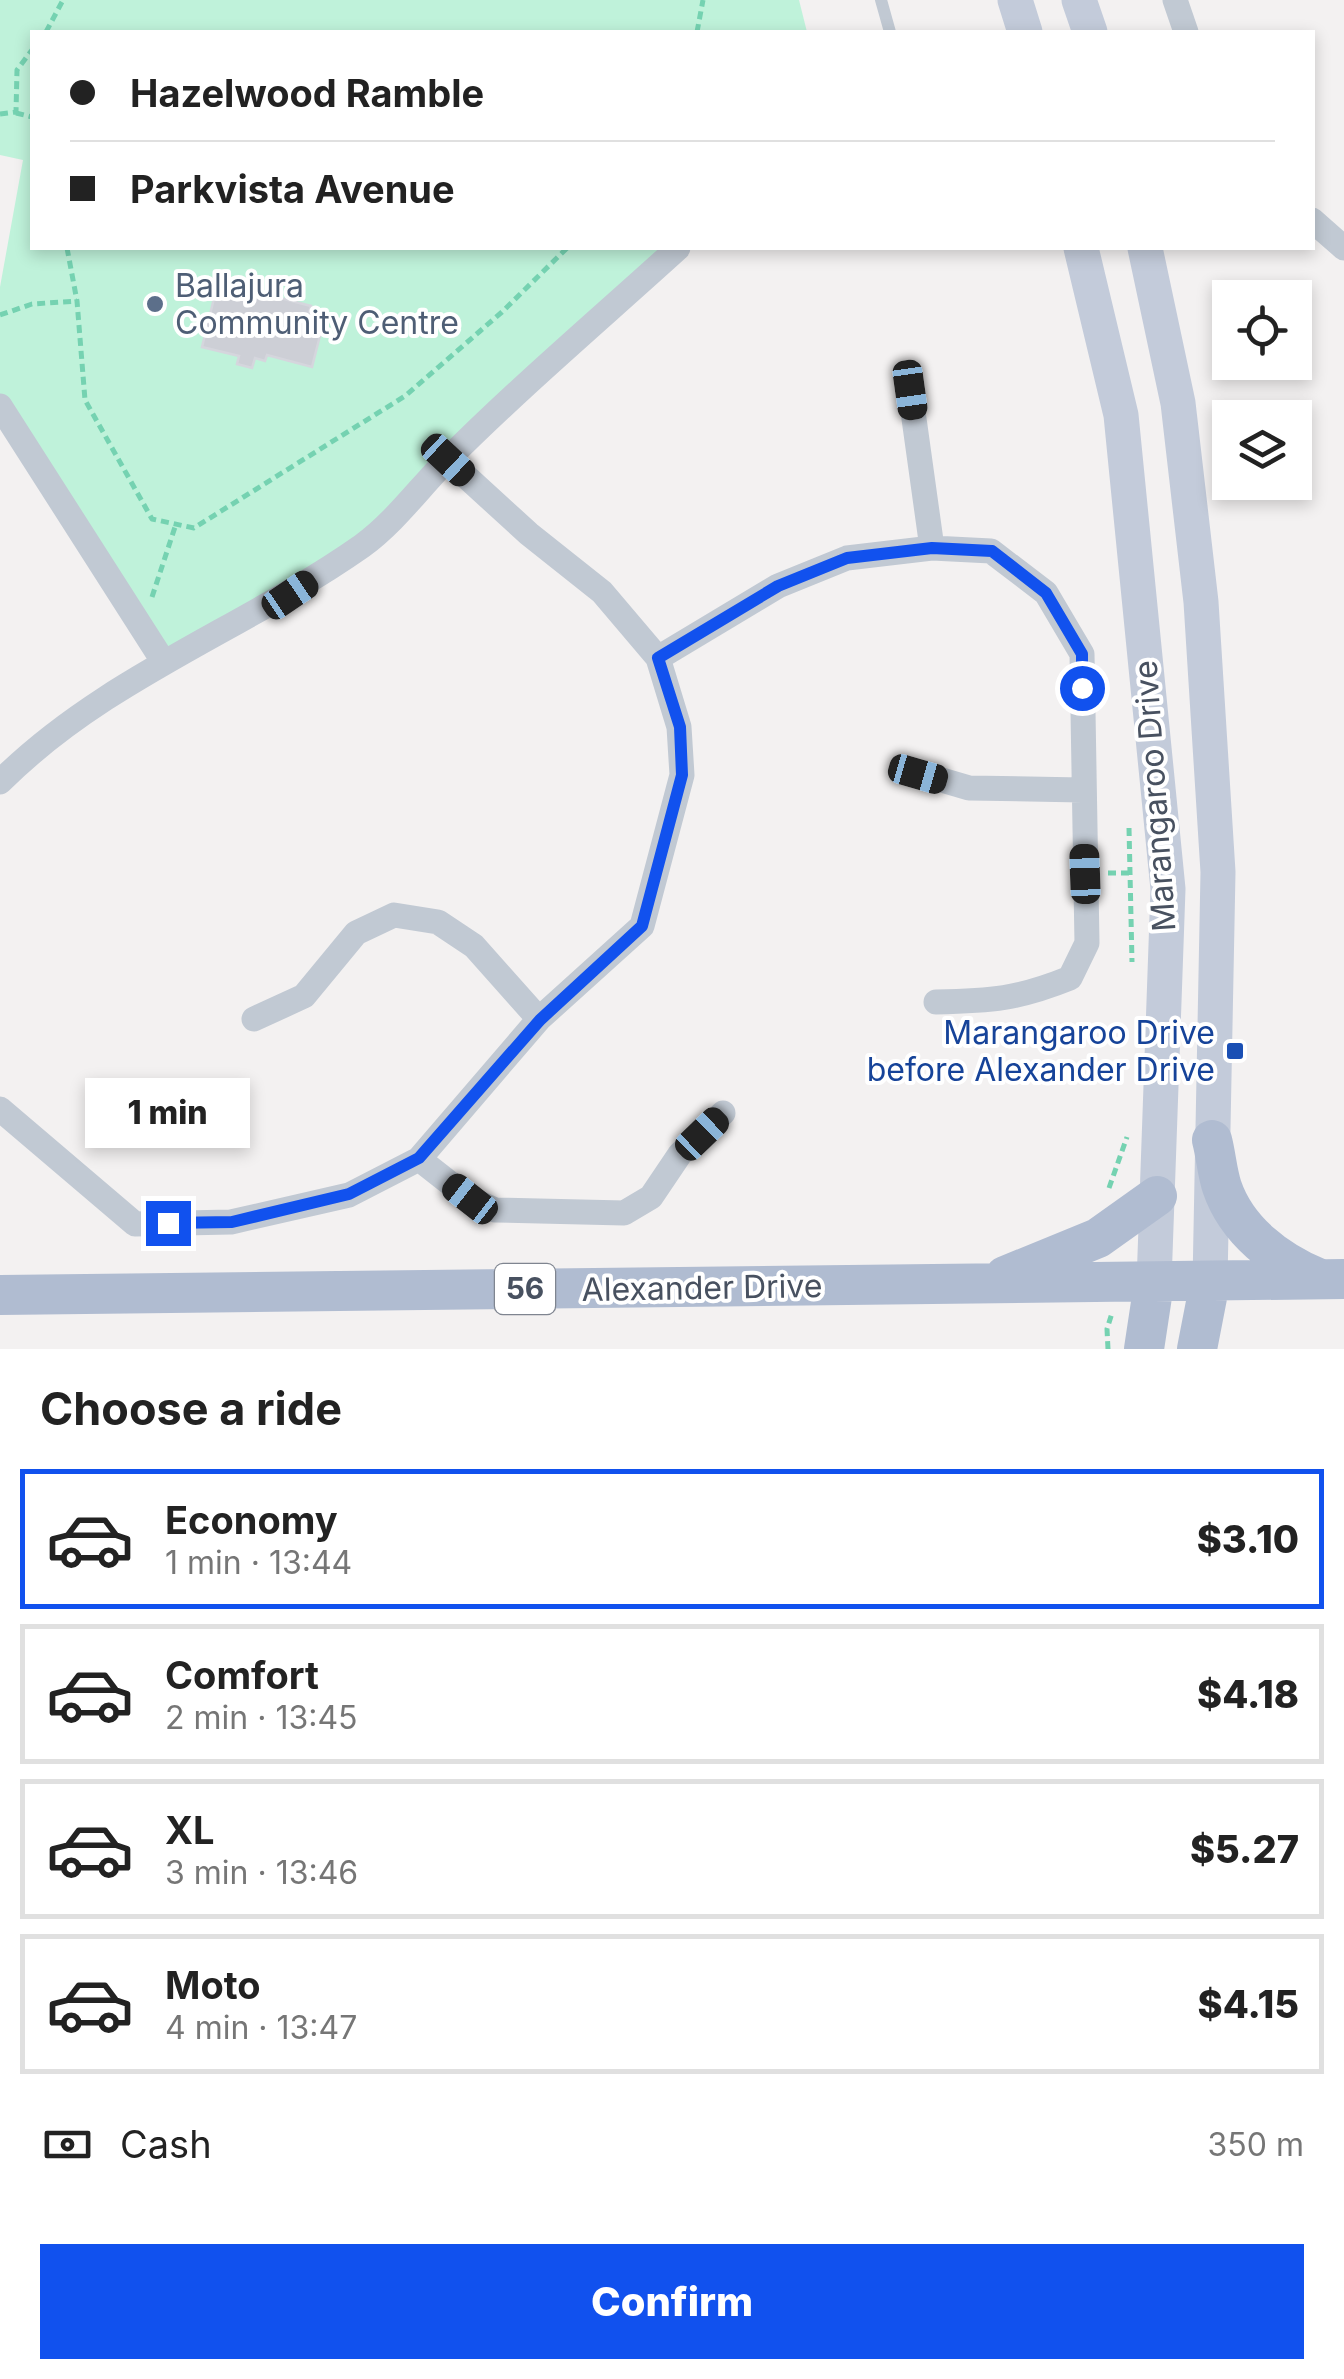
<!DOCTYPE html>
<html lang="en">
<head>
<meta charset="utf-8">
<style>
	body { margin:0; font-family:Inter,sans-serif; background:#f6f6f6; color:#222; height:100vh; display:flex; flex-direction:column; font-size:38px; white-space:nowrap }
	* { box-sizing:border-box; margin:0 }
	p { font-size:32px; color:#767676 }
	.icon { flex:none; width:55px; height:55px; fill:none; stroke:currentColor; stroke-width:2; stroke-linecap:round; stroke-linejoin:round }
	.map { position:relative; height:1349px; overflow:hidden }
	.sheet { display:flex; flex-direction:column; background:#fff; flex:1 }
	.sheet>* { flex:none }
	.banner { position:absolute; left:30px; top:30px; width:1285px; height:220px; border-radius:0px; box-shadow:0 5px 15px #0003; display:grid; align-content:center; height:220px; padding:0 40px; background:#fff }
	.tools { position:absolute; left:1212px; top:280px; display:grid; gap:20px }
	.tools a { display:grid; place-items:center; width:100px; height:100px; border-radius:0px; background:#fff; box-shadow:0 5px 15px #0003; font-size:50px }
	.end { position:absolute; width:45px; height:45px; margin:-22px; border:12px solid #1151ee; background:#fff; box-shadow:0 0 0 5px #fff }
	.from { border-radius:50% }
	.bubble { position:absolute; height:70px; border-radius:0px; background:#fff; box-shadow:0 5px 15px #0003; font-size:32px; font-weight:800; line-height:70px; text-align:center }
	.car { position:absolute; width:30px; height:60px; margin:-30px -15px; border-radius:12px; box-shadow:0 0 8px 2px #0007; background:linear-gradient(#222 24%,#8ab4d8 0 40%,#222 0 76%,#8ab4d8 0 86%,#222 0) }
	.banner b { display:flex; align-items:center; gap:35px; height:95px; font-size:38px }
	.banner b+b { border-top:2px solid #e0e0e0 }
	.banner i { width:25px; height:25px; background:#222 }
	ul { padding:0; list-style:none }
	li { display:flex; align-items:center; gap:30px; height:140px; margin:0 20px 15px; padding:0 20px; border:5px solid #e0e0e0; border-radius:0px }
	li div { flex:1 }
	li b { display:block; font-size:38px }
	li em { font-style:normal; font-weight:800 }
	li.current { border-color:#1151ee }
	li>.icon { width:90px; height:90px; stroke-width:1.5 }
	h2 { padding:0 40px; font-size:45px; line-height:120px }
	.pay { display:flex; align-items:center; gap:25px; height:110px; padding:0 40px; font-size:38px }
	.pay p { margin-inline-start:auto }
	.cta { display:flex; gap:20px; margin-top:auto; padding:20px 40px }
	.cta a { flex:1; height:115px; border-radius:0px; background:#1151ee; color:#fff; font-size:40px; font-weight:800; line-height:115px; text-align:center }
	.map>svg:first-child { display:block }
</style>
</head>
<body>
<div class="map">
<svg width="1344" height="1349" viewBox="0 0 1344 1349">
	<rect width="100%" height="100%" fill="#f3f1f1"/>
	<path fill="#bff2da" d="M 0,0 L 799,0 L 807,32 L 32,32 L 32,248 L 677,248 L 367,542 L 163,661 L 0,406 L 0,287 L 23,160 L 0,155 Z"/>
	<path fill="#cdcfd6" stroke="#d5d6dd" stroke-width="2.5" d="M 218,282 L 311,306 L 309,312 L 325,316 L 312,367 L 267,355 L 265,361 L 255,358 L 252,368 L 237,364 L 239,356 L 202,347 Z"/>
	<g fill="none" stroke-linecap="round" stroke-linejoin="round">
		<path stroke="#75d2b1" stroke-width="5" stroke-dasharray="8 5" stroke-linecap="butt" d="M 46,32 L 63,0
			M 697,32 L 703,0
			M 16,113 L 32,117
			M 0,114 L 16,112 L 17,70 L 32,50
			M 67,248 L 77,301 L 85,400 L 152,519 L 194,528 L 405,396 L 502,312 L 567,248
			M 0,315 L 32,304 L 77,301
			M 152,597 L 176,524
			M 1129,828 L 1132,962
			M 1108,873 L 1130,873
			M 1109,1188 L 1127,1137
			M 1108,1349 L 1107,1329 L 1112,1313"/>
		<path stroke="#c1c9d3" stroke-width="12" d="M 881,0 L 890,32"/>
		<path stroke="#c1c9d3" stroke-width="25" d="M 1175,0 L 1186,32
			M 1312,220 L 1344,248
			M 910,390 L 932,548
			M 0,406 L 163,661
			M 658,658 L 778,586 L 847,558 L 932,548 L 991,551 L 1046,593 L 1082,654 L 1087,943 L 1070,978 C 1018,999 991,1001 936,1002
			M 918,773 L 969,788 L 1082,790
			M 0,782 C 104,678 244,629 362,546 C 395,522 420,487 448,459 C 521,386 601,318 678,248
			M 254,1019 L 304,996 L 356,933 L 394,915 L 438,922 L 474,946 L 539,1019
			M 0,1109 L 135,1224 L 231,1222 L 349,1195 L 419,1159 L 539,1019 L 642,926 L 682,775 L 679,727 L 658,658 L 602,592 L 529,534 L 448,460
			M 419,1159 L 470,1199 L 495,1210 L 624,1213 L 651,1197 L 680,1154 L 723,1113"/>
		<path stroke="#c3cbda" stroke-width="35" d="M 1015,0 L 1025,32
			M 1079,0 L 1090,32
			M 1081,248 L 1121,415 L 1168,889 L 1154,1283
			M 1145,248 L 1178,403 L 1201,602 L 1218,872 L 1210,1282"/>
		<path stroke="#b0bcd1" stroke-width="40" d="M 1212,1140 C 1216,1155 1217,1172 1222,1187 C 1237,1231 1277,1261 1318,1278
			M 1005,1276 L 1098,1238 L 1157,1196
			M 0,1295 L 1344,1279
			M 1144,1349 L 1154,1283
			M 1197,1349 L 1210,1282"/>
	</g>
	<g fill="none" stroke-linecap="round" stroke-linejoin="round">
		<path stroke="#1151ee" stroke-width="12" d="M 168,1223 L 232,1222 L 349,1194 L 419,1158 L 540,1020 L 642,926 L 682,775 L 680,727 L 658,658 L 778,586 L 847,558 L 932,548 L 992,551 L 1046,593 L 1082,654 L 1082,688"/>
	</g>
	<circle fill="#5c6f8a" stroke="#fff" stroke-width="4" cx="155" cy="304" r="10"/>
	<rect fill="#1a4fb4" stroke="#fff" stroke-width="4" x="1225" y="1041" width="20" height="20" rx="5"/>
	<g text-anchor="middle" stroke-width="8" stroke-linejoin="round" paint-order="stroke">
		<rect fill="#fff" stroke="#7f8590" stroke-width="2.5" x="495" y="1264" width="60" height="50" rx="8"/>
		<g font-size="30" font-weight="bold" fill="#485160">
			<text x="525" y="1299">56</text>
		</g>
		<g font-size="32" fill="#4e5e75" stroke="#fff" text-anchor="start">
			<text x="175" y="297">Ballajura<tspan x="175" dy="37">Community Centre</tspan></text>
		</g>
		<g font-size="32" fill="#485160" stroke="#fff">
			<text transform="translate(1155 796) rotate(-94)" y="11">Marangaroo Drive</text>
			<text transform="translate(702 1288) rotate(-1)" y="11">Alexander Drive</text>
		</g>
		<g font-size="32" fill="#164399" stroke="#fff" text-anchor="end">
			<text x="1215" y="1044">Marangaroo Drive<tspan x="1215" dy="37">before Alexander Drive</tspan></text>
		</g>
	</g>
</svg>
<div class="tools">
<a><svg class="icon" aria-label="locate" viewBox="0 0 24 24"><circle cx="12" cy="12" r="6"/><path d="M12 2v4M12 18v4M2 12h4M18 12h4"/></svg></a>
<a><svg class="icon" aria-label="layers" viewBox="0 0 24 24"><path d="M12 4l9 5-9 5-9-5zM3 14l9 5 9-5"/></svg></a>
</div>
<i class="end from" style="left:1082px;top:688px"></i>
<i class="end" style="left:168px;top:1223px"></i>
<div class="bubble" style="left:85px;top:1078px;width:165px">1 min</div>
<i class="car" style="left:910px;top:390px;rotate:172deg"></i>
<i class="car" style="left:448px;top:460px;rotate:133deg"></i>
<i class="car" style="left:290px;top:595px;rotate:56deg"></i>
<i class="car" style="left:918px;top:774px;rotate:106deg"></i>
<i class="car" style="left:1085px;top:874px;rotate:358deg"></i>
<i class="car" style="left:702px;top:1134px;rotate:46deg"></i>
<i class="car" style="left:470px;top:1199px;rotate:308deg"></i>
<div class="banner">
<b><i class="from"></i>Hazelwood Ramble</b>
<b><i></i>Parkvista Avenue</b>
</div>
</div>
<section class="sheet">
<h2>Choose a ride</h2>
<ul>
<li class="current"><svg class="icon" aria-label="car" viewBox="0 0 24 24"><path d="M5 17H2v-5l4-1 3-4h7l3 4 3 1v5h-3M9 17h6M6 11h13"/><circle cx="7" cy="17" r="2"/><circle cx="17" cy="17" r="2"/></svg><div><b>Economy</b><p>1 min · 13:44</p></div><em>$3.10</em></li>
<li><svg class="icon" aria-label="car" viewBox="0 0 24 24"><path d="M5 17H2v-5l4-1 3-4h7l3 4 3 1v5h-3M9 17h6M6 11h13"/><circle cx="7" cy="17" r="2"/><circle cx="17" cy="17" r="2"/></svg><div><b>Comfort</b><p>2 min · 13:45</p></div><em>$4.18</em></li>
<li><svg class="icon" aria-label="car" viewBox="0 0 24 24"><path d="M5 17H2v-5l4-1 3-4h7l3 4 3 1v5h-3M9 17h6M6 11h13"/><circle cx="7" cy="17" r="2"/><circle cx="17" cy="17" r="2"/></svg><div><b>XL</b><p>3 min · 13:46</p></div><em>$5.27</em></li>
<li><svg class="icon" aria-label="car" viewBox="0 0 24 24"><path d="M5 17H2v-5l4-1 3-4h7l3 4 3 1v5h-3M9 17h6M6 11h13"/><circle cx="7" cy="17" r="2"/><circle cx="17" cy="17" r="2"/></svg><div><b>Moto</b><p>4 min · 13:47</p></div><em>$4.15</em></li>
</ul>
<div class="pay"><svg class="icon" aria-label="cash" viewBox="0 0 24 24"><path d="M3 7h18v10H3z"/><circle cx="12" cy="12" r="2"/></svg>Cash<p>350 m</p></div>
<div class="cta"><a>Confirm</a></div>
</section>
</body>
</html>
